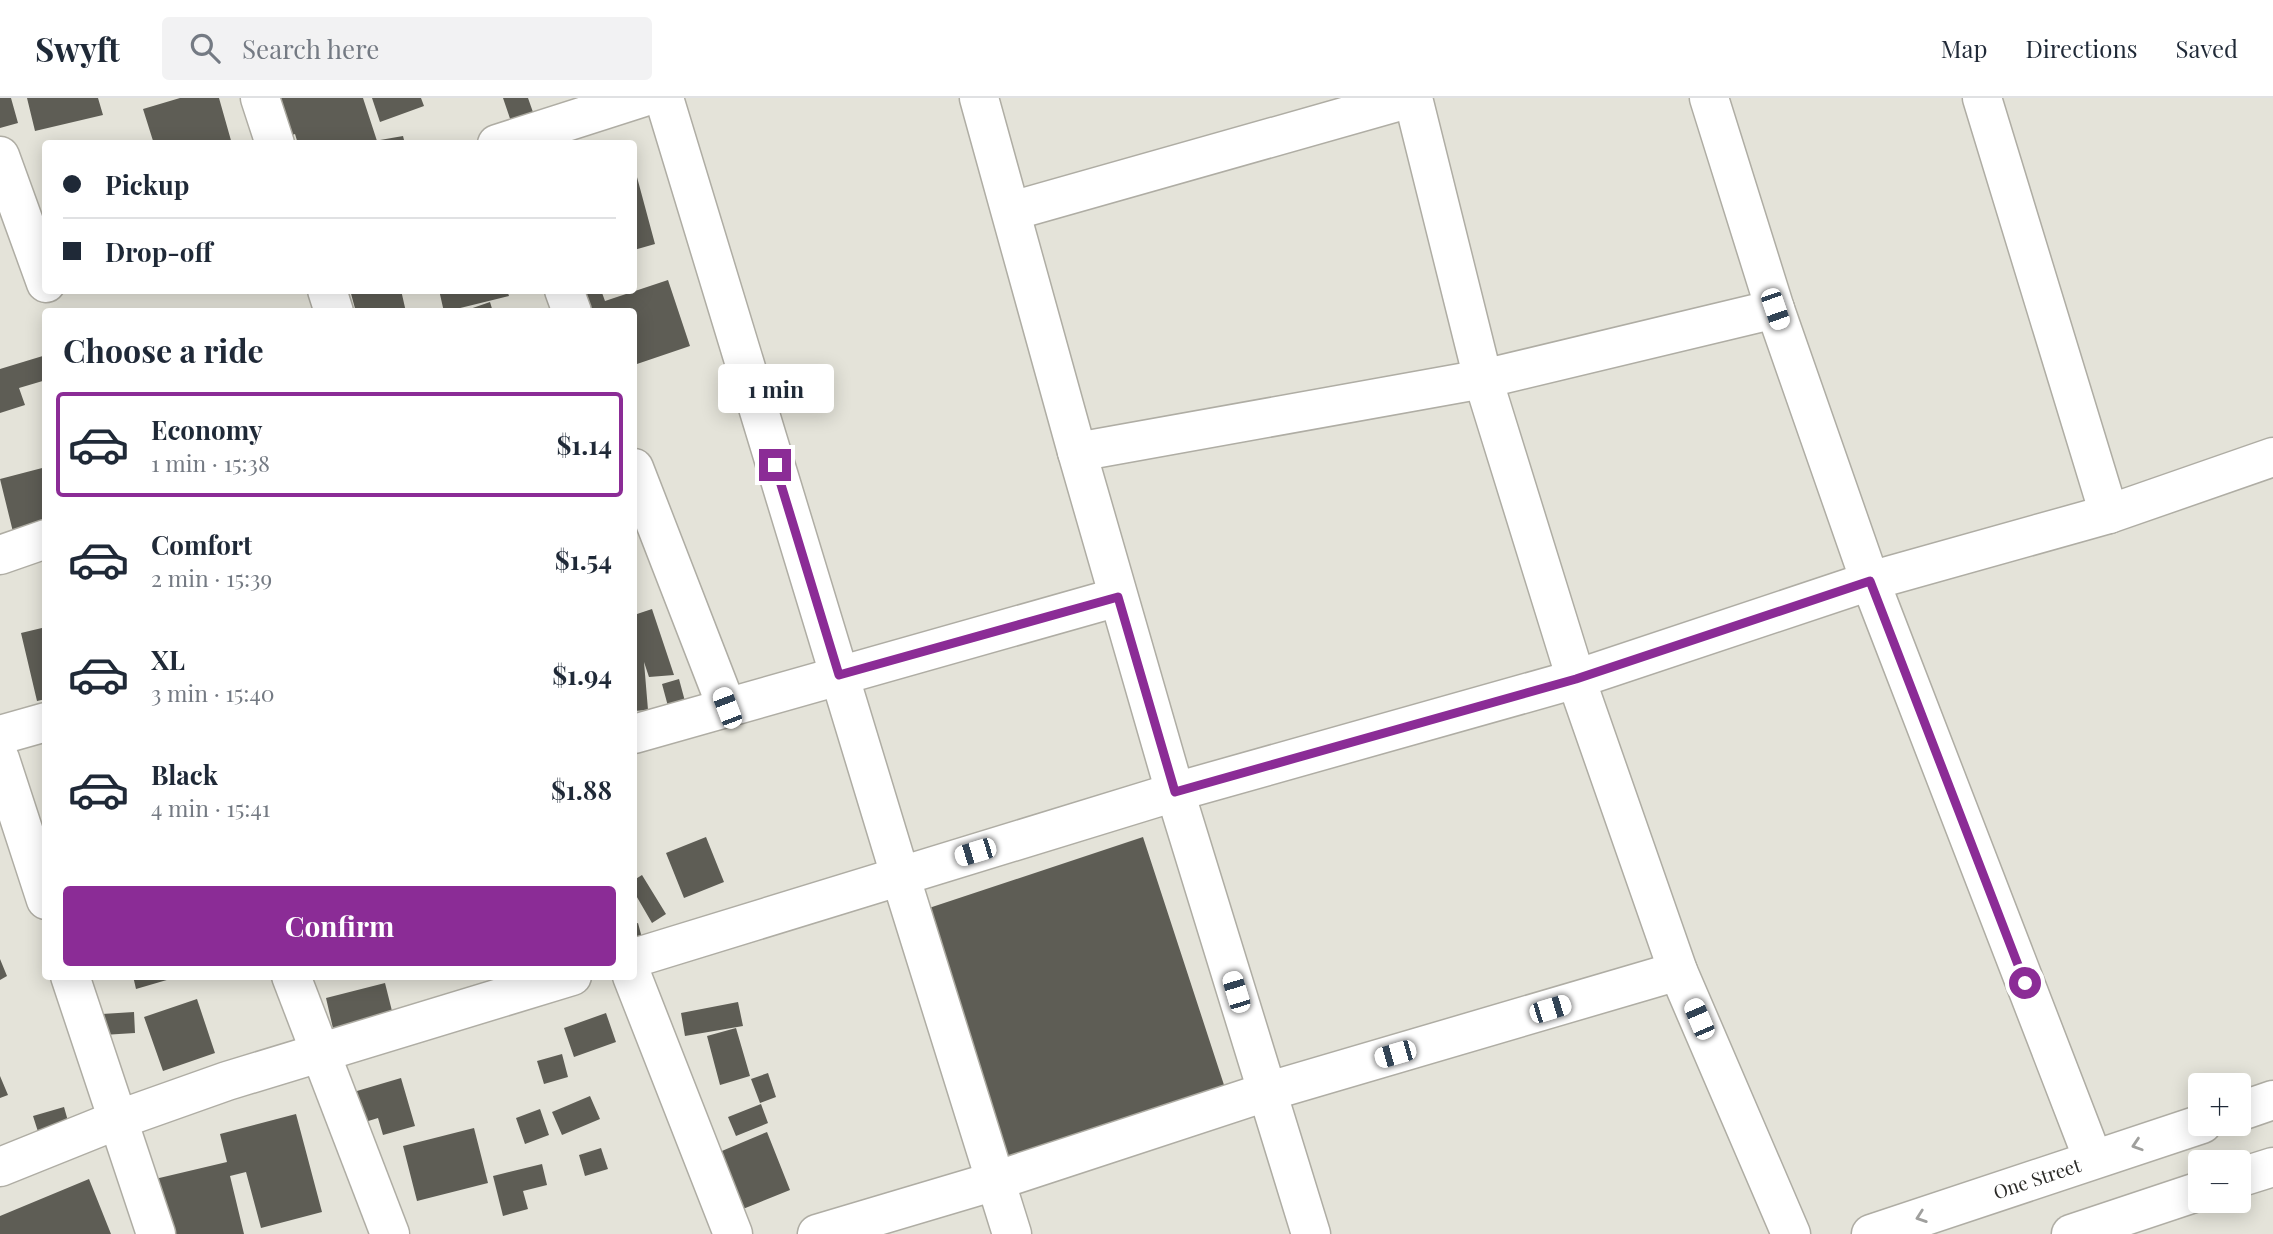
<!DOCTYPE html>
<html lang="en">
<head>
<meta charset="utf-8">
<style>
	body { margin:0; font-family:"Playfair Display",serif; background:#f2f2f3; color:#1f2937; height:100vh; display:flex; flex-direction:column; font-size:26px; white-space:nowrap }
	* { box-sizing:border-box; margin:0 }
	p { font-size:23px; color:#747a83 }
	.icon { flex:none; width:38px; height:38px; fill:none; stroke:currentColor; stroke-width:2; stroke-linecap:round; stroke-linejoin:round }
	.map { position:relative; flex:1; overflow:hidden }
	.sheet { position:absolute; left:42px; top:210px; width:595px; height:672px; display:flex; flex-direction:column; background:#fff; border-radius:7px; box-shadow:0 4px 18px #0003 }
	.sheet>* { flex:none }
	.guide { position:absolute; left:42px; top:42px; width:595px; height:154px; border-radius:7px; box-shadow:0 4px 18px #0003; display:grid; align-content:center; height:154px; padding:0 21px; background:#fff }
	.controls { position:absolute; left:2188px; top:975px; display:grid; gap:14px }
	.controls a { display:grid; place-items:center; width:63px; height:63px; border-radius:7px; background:#fff; box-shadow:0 4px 18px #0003; font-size:35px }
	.end { position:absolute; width:32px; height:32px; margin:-16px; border:9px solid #8b2c96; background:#fff; box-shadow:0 0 0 4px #fff }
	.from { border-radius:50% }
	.bubble { position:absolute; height:49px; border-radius:7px; background:#fff; box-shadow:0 4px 18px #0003; font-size:23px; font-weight:700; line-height:49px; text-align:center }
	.car { position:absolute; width:21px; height:42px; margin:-21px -10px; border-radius:9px; box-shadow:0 0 5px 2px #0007; background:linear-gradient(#fff 24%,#345 0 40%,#fff 0 76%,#345 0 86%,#fff 0) }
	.guide b { display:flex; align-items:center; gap:24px; height:66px; font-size:26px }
	.guide b+b { border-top:2px solid #e0e1e3 }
	.guide i { width:18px; height:18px; background:#1f2937 }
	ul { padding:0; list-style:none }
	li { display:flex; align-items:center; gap:21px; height:105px; margin:0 14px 10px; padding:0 7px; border:4px solid transparent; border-radius:7px }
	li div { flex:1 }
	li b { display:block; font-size:26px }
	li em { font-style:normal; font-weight:700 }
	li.active { border-color:#8b2c96 }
	li>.icon { width:63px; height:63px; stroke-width:1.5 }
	h2 { padding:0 21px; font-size:32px; line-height:84px }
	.action { display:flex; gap:14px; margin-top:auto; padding:14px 21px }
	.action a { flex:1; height:80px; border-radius:7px; background:#8b2c96; color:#fff; font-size:28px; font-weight:700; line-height:80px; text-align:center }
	header { display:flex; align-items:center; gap:42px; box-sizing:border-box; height:98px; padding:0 35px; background:#fff; border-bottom:2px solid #e0e1e3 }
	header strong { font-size:33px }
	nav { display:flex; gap:38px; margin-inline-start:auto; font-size:24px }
	.search { width:490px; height:63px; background:#f2f2f3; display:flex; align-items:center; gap:18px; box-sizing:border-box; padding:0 24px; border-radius:7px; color:#747a83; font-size:26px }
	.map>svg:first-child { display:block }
</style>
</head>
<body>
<header>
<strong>Swyft</strong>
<div class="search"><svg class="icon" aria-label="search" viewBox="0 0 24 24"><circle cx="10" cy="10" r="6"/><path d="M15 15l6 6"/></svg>Search here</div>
<nav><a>Map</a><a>Directions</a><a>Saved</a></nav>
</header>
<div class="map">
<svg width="2273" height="1136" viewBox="0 0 2273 1136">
	<rect width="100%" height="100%" fill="#e4e3d9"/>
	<path fill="#5e5d55" d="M 0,0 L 11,0 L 18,25 L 0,30 Z
		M 27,0 L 98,0 L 103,17 L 35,33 Z
		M 180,0 L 219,0 L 232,46 L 154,46 L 143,11 Z
		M 264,0 L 363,0 L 378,46 L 298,46 L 295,36 L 278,42 Z
		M 372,0 L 421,0 L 424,8 L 380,24 Z
		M 503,0 L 528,0 L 540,34 L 517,41 Z
		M 403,38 L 405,46 L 381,46 L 380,42 Z
		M 634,68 L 655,146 L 634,152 Z
		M 668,182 L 690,248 L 634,267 L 634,214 L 581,214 L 574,192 L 601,192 L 605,203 Z
		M 350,192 L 401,192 L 406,214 L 356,214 Z
		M 439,192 L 507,192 L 509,198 L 444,214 Z
		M 490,204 L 493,214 L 464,214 L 464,213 Z
		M 46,257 L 46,282 L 19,290 L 25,307 L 0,315 L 0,271 Z
		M 46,369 L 46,429 L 14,438 L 0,381 Z
		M 652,511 L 674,577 L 649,579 L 644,564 L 648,612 L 634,613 L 634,517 Z
		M 46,529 L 46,601 L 37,603 L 21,535 Z
		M 679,581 L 686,607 L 669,612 L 662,586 Z
		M 706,739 L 724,784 L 684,800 L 666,755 Z
		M 1143,739 L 1225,990 L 1006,1063 L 923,812 Z
		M 642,777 L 666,816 L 652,825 L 634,794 L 634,782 Z
		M 638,825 L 646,855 L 634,858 L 634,826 Z
		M 0,861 L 7,878 L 0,882 Z
		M 133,878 L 177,878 L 177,879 L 136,891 Z
		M 385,885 L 393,917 L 335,939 L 326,900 Z
		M 197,901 L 215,955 L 163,973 L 144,919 Z
		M 738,904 L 743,928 L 685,938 L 681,915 Z
		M 134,914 L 135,935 L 103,937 L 102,916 Z
		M 606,915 L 616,944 L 574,959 L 564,930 Z
		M 736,930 L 750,978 L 720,987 L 707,938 Z
		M 562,956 L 568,979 L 544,986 L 537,963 Z
		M 768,975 L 776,999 L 760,1005 L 751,981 Z
		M 0,978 L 8,997 L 0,1000 Z
		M 401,980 L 415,1028 L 383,1037 L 378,1020 L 349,1029 L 340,998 Z
		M 590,998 L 600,1021 L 562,1037 L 552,1014 Z
		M 761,1006 L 768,1025 L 736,1038 L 728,1019 Z
		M 64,1009 L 70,1030 L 40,1040 L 33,1018 Z
		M 540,1011 L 549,1037 L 525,1046 L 516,1020 Z
		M 296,1016 L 322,1114 L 261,1130 L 246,1074 L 230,1078 L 244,1136 L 168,1136 L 155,1081 L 227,1064 L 220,1036 Z
		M 474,1030 L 488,1085 L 417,1103 L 403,1048 Z
		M 767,1034 L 790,1092 L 733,1115 L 710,1058 Z
		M 601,1050 L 608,1071 L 585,1078 L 579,1057 Z
		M 542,1066 L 547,1087 L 523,1093 L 528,1111 L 503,1118 L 493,1078 Z
		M 89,1081 L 111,1136 L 0,1136 L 0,1118 Z"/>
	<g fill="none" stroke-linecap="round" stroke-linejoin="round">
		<g stroke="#afada4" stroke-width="41">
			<g id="minor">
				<path d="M 260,0 L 275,46"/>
				<path d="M 664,0 L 900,777 L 1012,1136"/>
				<path d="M 979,0 L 1077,354 L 1175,694 L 1311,1136"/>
				<path d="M 1413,0 L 1483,281 L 1576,581 L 1678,873 L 1791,1136"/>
				<path d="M 1709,0 L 1775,211 L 1870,483 L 2093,1061"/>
				<path d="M 1982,0 L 2109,416"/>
				<path d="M 497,46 L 641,0"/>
				<path d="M 0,58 L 46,185"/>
				<path d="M 1012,113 L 1411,0"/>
				<path d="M 327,192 L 334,214"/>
				<path d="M 564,192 L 572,214"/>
				<path d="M 1077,354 L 1483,281 L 1775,211"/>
				<path d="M 634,370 L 727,610"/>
				<path d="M 0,457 L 46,441"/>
				<path d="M 634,636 L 1118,499"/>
				<path d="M 0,637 L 46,624"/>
				<path d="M 0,661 L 46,802"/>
				<path d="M 634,860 L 1175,694 L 1576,581 L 1870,483 L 2109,416 L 2273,359"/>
				<path d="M 70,878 L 156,1136"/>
				<path d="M 291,878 L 390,1136"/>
				<path d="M 632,878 L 733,1136"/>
				<path d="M 2238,1014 L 2273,1002"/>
				<path d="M 0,1069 L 117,1022 L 227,983 L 572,878"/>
				<path d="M 2238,1080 L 2273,1069"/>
				<path d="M 817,1136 L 995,1083 L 1266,994 L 1678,873"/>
				<path id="s1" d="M 1871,1136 L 2202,1026"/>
				<path d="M 2071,1136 L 2200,1093"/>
			</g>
		</g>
		<use href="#minor" stroke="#fff" stroke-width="38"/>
	</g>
	<defs><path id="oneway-chevron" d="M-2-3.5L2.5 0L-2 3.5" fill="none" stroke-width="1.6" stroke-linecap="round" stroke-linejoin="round" transform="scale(1.75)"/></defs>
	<g stroke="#9f9f9d">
		<use href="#oneway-chevron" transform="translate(2137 1047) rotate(162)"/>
		<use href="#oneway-chevron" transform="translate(1921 1119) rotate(161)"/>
	</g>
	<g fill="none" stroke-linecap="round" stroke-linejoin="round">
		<path stroke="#8b2c96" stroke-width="9" d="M 775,367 L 839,577 L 1118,499 L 1175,694 L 1576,581 L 1870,483 L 2025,885"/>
	</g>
	<g text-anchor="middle" stroke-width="7" stroke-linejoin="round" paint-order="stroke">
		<g font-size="19" fill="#2a2926" stroke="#f1f0e7">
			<text dy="7" stroke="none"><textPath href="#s1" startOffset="175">One Street</textPath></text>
		</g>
	</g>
</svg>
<div class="controls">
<a>+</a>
<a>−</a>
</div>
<i class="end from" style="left:2025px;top:885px"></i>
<i class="end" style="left:775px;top:367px"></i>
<div class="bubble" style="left:718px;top:266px;width:116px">1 min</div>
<i class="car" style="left:1775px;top:211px;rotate:161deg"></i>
<i class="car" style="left:727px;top:610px;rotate:339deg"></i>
<i class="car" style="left:975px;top:754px;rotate:253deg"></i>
<i class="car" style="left:1236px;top:894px;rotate:343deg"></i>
<i class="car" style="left:1550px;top:911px;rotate:73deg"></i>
<i class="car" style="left:1699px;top:921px;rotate:337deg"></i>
<i class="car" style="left:1395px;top:956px;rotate:254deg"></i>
<div class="guide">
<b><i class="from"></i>Pickup</b>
<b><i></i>Drop-off</b>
</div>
<section class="sheet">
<h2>Choose a ride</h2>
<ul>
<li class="active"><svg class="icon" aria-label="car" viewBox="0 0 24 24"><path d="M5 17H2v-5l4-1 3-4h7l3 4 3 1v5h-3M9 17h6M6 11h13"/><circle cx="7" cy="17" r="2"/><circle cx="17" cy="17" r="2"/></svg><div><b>Economy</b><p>1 min · 15:38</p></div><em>$1.14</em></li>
<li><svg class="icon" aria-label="car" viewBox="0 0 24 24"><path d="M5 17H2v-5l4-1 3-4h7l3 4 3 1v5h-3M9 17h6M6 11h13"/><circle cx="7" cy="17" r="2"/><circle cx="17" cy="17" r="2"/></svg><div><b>Comfort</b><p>2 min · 15:39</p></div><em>$1.54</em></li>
<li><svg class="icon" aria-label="car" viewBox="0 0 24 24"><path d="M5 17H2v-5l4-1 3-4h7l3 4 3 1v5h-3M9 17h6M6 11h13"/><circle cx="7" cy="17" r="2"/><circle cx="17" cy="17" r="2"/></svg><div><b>XL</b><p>3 min · 15:40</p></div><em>$1.94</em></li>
<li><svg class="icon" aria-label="car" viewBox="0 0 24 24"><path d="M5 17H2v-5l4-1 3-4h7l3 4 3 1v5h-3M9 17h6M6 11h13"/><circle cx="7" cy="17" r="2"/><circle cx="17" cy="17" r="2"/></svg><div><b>Black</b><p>4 min · 15:41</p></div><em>$1.88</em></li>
</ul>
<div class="action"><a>Confirm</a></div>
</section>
</div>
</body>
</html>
